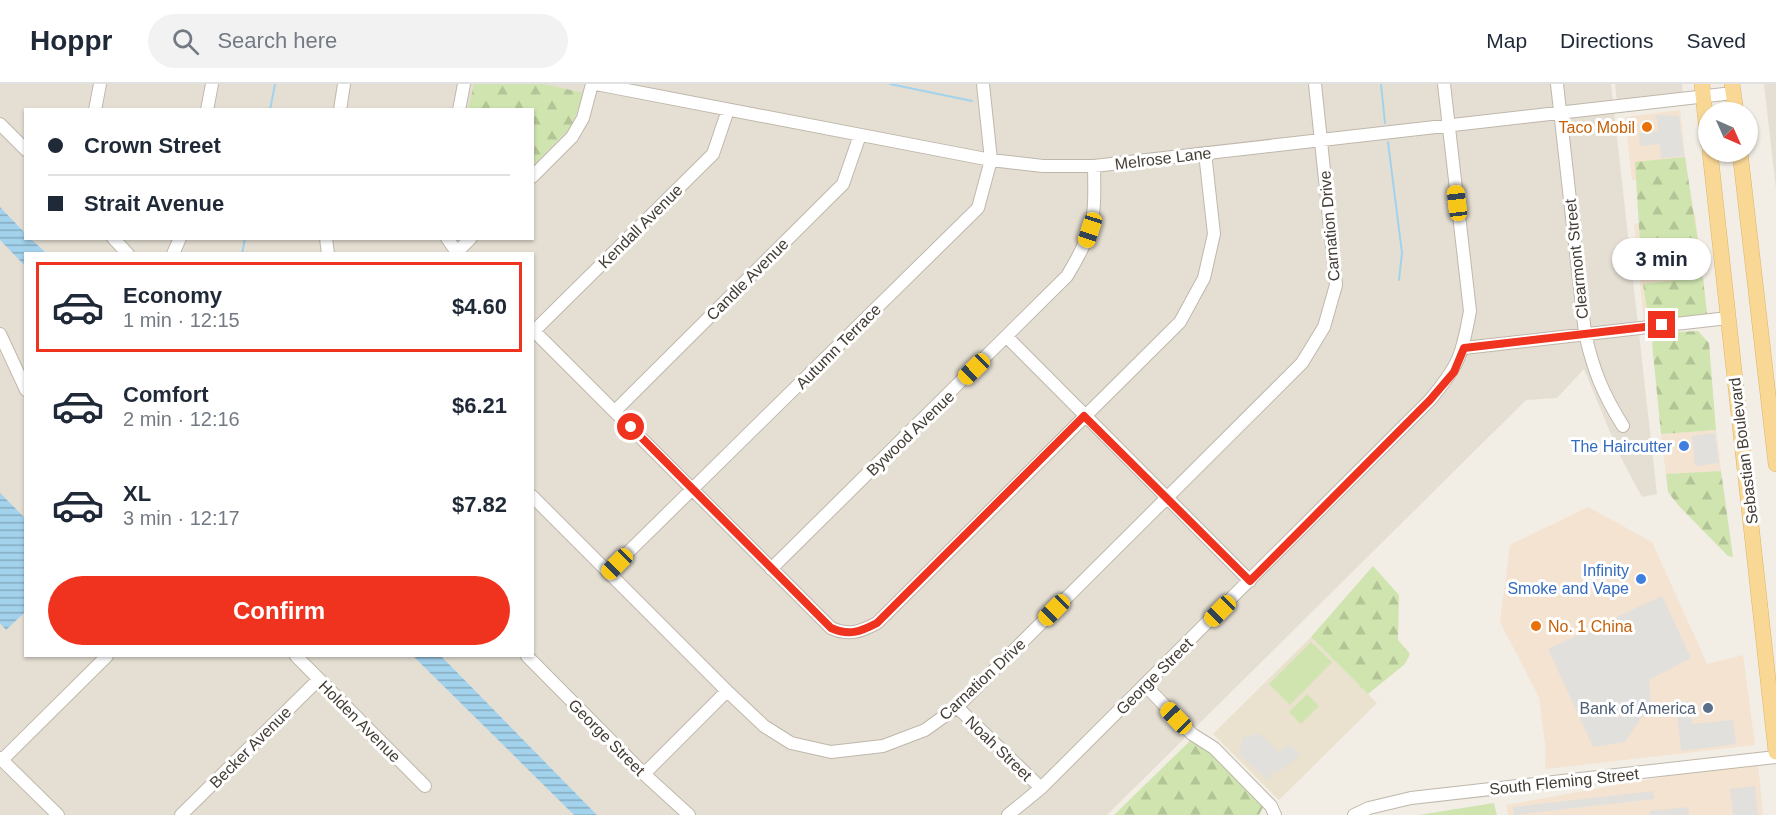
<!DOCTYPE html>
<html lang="en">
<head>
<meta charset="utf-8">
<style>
	body { margin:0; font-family:Helvetica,sans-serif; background:#f2f2f3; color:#1f2937; height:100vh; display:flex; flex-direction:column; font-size:22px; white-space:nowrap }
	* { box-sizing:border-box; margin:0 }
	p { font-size:20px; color:#747a83 }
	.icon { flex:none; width:33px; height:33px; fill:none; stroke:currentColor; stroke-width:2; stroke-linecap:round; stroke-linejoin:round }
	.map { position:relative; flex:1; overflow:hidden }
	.details { position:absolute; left:24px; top:168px; width:510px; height:405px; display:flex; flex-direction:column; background:#fff; border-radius:0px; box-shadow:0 2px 4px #0004 }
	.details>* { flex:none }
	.hud { position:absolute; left:24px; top:24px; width:510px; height:132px; border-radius:0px; box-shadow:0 2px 4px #0004; display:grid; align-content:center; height:132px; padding:0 24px; background:#fff }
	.needle { width:39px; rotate:135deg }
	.controls { position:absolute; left:1698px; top:18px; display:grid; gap:12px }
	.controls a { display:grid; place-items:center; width:60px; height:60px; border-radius:50%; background:#fff; box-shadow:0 2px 4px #0004; font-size:30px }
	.end { position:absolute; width:27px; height:27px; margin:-14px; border:8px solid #f0331e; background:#fff; box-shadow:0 0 0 3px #fff }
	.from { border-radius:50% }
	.bubble { position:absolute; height:42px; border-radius:21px; background:#fff; box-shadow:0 2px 4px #0004; font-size:20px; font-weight:700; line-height:42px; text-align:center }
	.car { position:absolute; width:18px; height:36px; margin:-18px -9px; border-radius:8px; box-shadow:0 0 4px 2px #0007; background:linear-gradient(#f5c518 24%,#345 0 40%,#f5c518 0 76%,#345 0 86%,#f5c518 0) }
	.hud b { display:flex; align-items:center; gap:21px; height:57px; font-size:22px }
	.hud b+b { border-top:2px solid #e0e1e3 }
	.hud i { width:15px; height:15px; background:#1f2937 }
	ul { padding:10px 0 0; list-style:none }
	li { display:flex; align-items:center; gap:18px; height:90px; margin:0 12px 9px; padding:0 12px; border:3px solid transparent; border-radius:0px }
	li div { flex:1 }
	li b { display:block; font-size:22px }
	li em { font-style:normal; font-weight:700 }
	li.current { border-color:#f0331e }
	li>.icon { width:54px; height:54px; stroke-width:1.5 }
	.cta { display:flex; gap:12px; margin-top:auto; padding:12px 24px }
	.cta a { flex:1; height:69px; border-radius:36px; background:#f0331e; color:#fff; font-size:24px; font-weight:700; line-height:69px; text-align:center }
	header { display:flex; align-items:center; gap:36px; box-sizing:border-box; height:84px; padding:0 30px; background:#fff; border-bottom:2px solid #e0e1e3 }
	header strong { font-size:28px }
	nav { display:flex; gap:33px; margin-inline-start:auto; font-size:21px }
	.search { width:420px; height:54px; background:#f2f2f3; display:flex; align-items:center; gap:15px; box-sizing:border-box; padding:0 21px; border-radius:33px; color:#747a83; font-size:22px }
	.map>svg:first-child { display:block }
</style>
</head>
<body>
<header>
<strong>Hoppr</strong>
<div class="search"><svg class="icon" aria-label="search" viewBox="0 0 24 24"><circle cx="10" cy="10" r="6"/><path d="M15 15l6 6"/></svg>Search here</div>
<nav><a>Map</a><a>Directions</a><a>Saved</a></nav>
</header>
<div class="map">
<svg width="1776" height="731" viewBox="0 0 1776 731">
	<defs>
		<pattern id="forest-firs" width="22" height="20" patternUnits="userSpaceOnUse" patternTransform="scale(1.5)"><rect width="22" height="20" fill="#cfe4af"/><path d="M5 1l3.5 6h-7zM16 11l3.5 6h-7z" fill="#b3c497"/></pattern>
		<pattern id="water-rules" width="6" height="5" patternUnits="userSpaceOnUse" patternTransform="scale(1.5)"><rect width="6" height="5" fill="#a3d2ec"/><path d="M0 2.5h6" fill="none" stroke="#86acc0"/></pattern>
	</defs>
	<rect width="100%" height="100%" fill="#f2ede5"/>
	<path fill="#e5dfd3" d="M 0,0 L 1611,0 L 1657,410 L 1642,413 L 1620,372 L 1584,285 L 1557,314 L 1526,316 L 1107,731 L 597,731 L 441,572 L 532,572 L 532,170 L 46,170 L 31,155 L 532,154 L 532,26 L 26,26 L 25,149 L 0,123 Z
		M 1615,0 L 1682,0 L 1683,9 L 1617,18 Z
		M 1764,0 L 1776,0 L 1776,105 Z
		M 0,156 L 25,182 L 26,572 L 413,572 L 574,731 L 0,731 Z"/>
	<path fill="#f3e3d0" d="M 1680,26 L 1687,90 L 1632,96 L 1625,33 Z
		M 1695,130 L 1707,231 L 1644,238 L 1634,140 Z
		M 1716,346 L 1721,387 L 1666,390 L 1661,350 Z
		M 1588,423 L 1652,458 L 1707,580 L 1743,571 L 1755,661 L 1545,685 L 1546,666 L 1539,613 L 1500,538 L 1510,461 Z
		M 1758,680 L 1763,731 L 1508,731 L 1506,721 L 1667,692 Z"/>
	<path fill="#eae1cf" d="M 1311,553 L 1377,619 L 1279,716 L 1213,650 Z"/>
	<path fill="#cfe4af" d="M 1311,558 L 1332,578 L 1290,621 L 1269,600 Z
		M 1307,610 L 1319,622 L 1301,640 L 1289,628 Z
		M 1494,719 L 1497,731 L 1419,731 Z"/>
	<path fill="url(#forest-firs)" d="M 474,0 L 544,0 L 584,9 L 571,43 L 533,82 L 532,26 L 468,26 Z
		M 1685,73 L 1699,164 L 1663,170 L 1663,166 L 1647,168 L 1647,174 L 1641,175 L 1635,78 Z
		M 1703,193 L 1707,231 L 1649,238 L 1643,200 Z
		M 1698,247 L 1709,259 L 1716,346 L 1661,350 L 1652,259 L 1659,249 Z
		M 1721,387 L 1733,473 L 1728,472 L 1679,422 L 1668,408 L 1666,390 Z
		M 1373,482 L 1399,511 L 1398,556 L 1410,570 L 1405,580 L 1368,610 L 1311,553 Z
		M 1192,655 L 1220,675 L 1264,721 L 1259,731 L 1114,731 Z"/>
	<path fill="#e2e0dd" d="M 1656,31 L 1679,32 L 1684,72 L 1661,74 L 1660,60 L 1640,62 L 1639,49 L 1658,47 Z
		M 1715,349 L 1719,379 L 1695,382 L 1692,352 Z
		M 1662,512 L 1691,574 L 1649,596 L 1651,619 L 1625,658 L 1593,663 L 1548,565 Z
		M 1689,617 L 1692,640 L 1733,636 L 1736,660 L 1681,667 L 1676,618 Z
		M 1259,649 L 1278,668 L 1290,661 L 1300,671 L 1280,687 L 1273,687 L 1268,696 L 1239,670 L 1243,653 L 1253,653 L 1253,650 Z
		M 1755,702 L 1758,731 L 1733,731 L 1730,705 Z
		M 1653,707 L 1654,715 L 1514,731 L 1513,723 Z
		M 1688,723 L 1689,731 L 1650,731 L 1650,727 Z"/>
	<path fill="url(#water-rules)" d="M 0,123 L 25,149 L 26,154 L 31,155 L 46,169 L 26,170 L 25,182 L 0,156 Z
		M 0,409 L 26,435 L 25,528 L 6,546 L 0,539 Z
		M 413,572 L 441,572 L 597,731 L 574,731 Z"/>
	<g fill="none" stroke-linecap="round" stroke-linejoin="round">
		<path stroke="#a3d2ec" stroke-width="2" d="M 890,0 L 972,17
			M 1381,0 L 1385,39
			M 270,26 L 275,0
			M 1388,58 L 1402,169 L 1399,196
			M 242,170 L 245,154"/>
		<g stroke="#bfb7ab" stroke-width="14">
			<path id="minor" d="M 596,0 L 991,76 L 1043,82 L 1094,82 L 1733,9
				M 1557,0 L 1585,249 C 1593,286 1603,310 1623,342
				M 95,26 L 100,0
				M 207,26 L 212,0
				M 340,26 L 344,0
				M 459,26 L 464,0
				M 0,40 L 26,66
				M 532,93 L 572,53 L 583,34 L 592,0
				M 113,154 L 128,170
				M 326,154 L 328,170
				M 447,154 L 458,170
				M 457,168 L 471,154
				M 173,170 L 180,154
				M 532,245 L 831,544 C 849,552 860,548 877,539 L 1180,238 L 1204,194 L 1214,150 L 1205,69
				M 534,247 L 713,70 L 728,26
				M 0,250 L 26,306
				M 1007,253 L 1250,497
				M 1464,264 L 1728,234
				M 615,327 L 843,100 L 860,51
				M 532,412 L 727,607 L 764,642 L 791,659 L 831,668 L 883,662 L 925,646 L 957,623 L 1302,279 L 1324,243 L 1336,201 L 1315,0
				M 771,485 L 1067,192 C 1095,146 1095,135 1094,82
				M 608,488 L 978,124 L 991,76 L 983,0
				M 296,572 L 425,702
				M 527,572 L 644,690 L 689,731
				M 1145,601 L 1192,650 L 1214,664 L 1271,722 L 1275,731
				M 957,623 L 1041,704
				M 0,674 L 58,731
				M 2,676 L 107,572
				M 644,690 L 727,607
				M 181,731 L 319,595
				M 1008,731 L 1041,704 L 1430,316 C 1459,281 1462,272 1470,227 L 1444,0
				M 1354,731 L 1369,724 L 1411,714 L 1776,673"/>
		</g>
		<g stroke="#deb467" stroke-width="16">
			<path id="major" d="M 1702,0 L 1708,58
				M 1732,0 L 1736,28
				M 1710,68 L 1776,668
				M 1740,68 L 1776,380"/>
		</g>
		<use href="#minor" stroke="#fff" stroke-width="12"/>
		<use href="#major" stroke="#f9d896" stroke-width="15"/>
	</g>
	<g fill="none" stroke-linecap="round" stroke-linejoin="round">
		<path stroke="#f0331e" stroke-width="8" d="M 631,343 L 831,544 C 849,552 860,548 877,539 L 1084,332 L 1250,497 L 1430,316 L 1454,288 L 1464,264 L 1662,241"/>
	</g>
	<g fill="#e8710a" stroke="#fff" stroke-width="2">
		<circle cx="1647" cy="43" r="6"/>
		<circle cx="1536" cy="542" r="6"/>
	</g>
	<g fill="#3f7fe0" stroke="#fff" stroke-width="2">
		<circle cx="1684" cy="362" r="6"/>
		<circle cx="1641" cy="495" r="6"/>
	</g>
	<circle fill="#5c6f8a" stroke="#fff" stroke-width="2" cx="1708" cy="624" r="6"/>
	<g text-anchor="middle" stroke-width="6" stroke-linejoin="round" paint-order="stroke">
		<g font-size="16" fill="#c56008" stroke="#fff" text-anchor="end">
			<text x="1635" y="49">Taco Mobil</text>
			<text x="1548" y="548" text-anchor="start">No. 1 China</text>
		</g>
		<g font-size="16" fill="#443d35" stroke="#fff">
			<text transform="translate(1163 74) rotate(-7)" y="6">Melrose Lane</text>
			<text transform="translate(640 142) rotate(-45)" y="6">Kendall Avenue</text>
			<text transform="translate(1329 142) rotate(-95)" y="6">Carnation Drive</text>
			<text transform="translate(1576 175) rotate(-96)" y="6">Clearmont Street</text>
			<text transform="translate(747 195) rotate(-45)" y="6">Candle Avenue</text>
			<text transform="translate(838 262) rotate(-45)" y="6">Autumn Terrace</text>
			<text transform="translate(910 349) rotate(-44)" y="6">Bywood Avenue</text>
			<text transform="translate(1743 367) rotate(-97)" y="6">Sebastian Boulevard</text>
			<text transform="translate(1154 592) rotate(-45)" y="6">George Street</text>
			<text transform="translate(982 595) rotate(-43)" y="6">Carnation Drive</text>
			<text transform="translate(360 637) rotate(45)" y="6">Holden Avenue</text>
			<text transform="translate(607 653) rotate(45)" y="6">George Street</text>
			<text transform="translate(250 663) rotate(-45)" y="6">Becker Avenue</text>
			<text transform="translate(999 664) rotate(44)" y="6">Noah Street</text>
			<text transform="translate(1564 697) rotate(-6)" y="6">South Fleming Street</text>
		</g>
		<g font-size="16" fill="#366cbe" stroke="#fff" text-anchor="end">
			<text x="1672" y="368">The Haircutter</text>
			<text x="1629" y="492">Infinity<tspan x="1629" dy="18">Smoke and Vape</tspan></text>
		</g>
		<g font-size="16" fill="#4e5e75" stroke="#fff" text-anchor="end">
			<text x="1696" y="630">Bank of America</text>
		</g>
	</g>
</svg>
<div class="controls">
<a><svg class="needle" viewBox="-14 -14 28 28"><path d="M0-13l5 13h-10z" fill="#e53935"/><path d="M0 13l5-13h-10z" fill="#747a83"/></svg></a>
</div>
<i class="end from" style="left:631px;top:343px"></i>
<i class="end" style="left:1662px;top:241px"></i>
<div class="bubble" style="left:1612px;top:154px;width:99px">3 min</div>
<i class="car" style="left:1457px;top:119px;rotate:353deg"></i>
<i class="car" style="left:1090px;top:146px;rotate:198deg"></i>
<i class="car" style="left:974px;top:285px;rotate:226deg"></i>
<i class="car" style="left:617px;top:480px;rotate:225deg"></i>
<i class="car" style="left:1054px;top:526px;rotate:225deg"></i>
<i class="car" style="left:1220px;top:527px;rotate:225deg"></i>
<i class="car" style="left:1176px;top:634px;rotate:316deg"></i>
<div class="hud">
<b><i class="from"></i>Crown Street</b>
<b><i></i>Strait Avenue</b>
</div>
<section class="details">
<ul>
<li class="current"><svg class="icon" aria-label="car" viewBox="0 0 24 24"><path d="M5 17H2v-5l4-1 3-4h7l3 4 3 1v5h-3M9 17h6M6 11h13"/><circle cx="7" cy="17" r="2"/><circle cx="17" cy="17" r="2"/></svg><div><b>Economy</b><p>1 min · 12:15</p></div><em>$4.60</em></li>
<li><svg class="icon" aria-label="car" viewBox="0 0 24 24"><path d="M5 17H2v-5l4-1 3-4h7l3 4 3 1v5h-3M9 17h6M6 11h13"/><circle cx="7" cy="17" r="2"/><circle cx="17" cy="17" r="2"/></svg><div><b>Comfort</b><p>2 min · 12:16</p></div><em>$6.21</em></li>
<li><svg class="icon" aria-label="car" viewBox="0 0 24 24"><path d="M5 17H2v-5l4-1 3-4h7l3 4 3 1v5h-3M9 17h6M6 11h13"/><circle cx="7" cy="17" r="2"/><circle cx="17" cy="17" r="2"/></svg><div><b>XL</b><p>3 min · 12:17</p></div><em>$7.82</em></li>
</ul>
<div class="cta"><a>Confirm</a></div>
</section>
</div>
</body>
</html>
